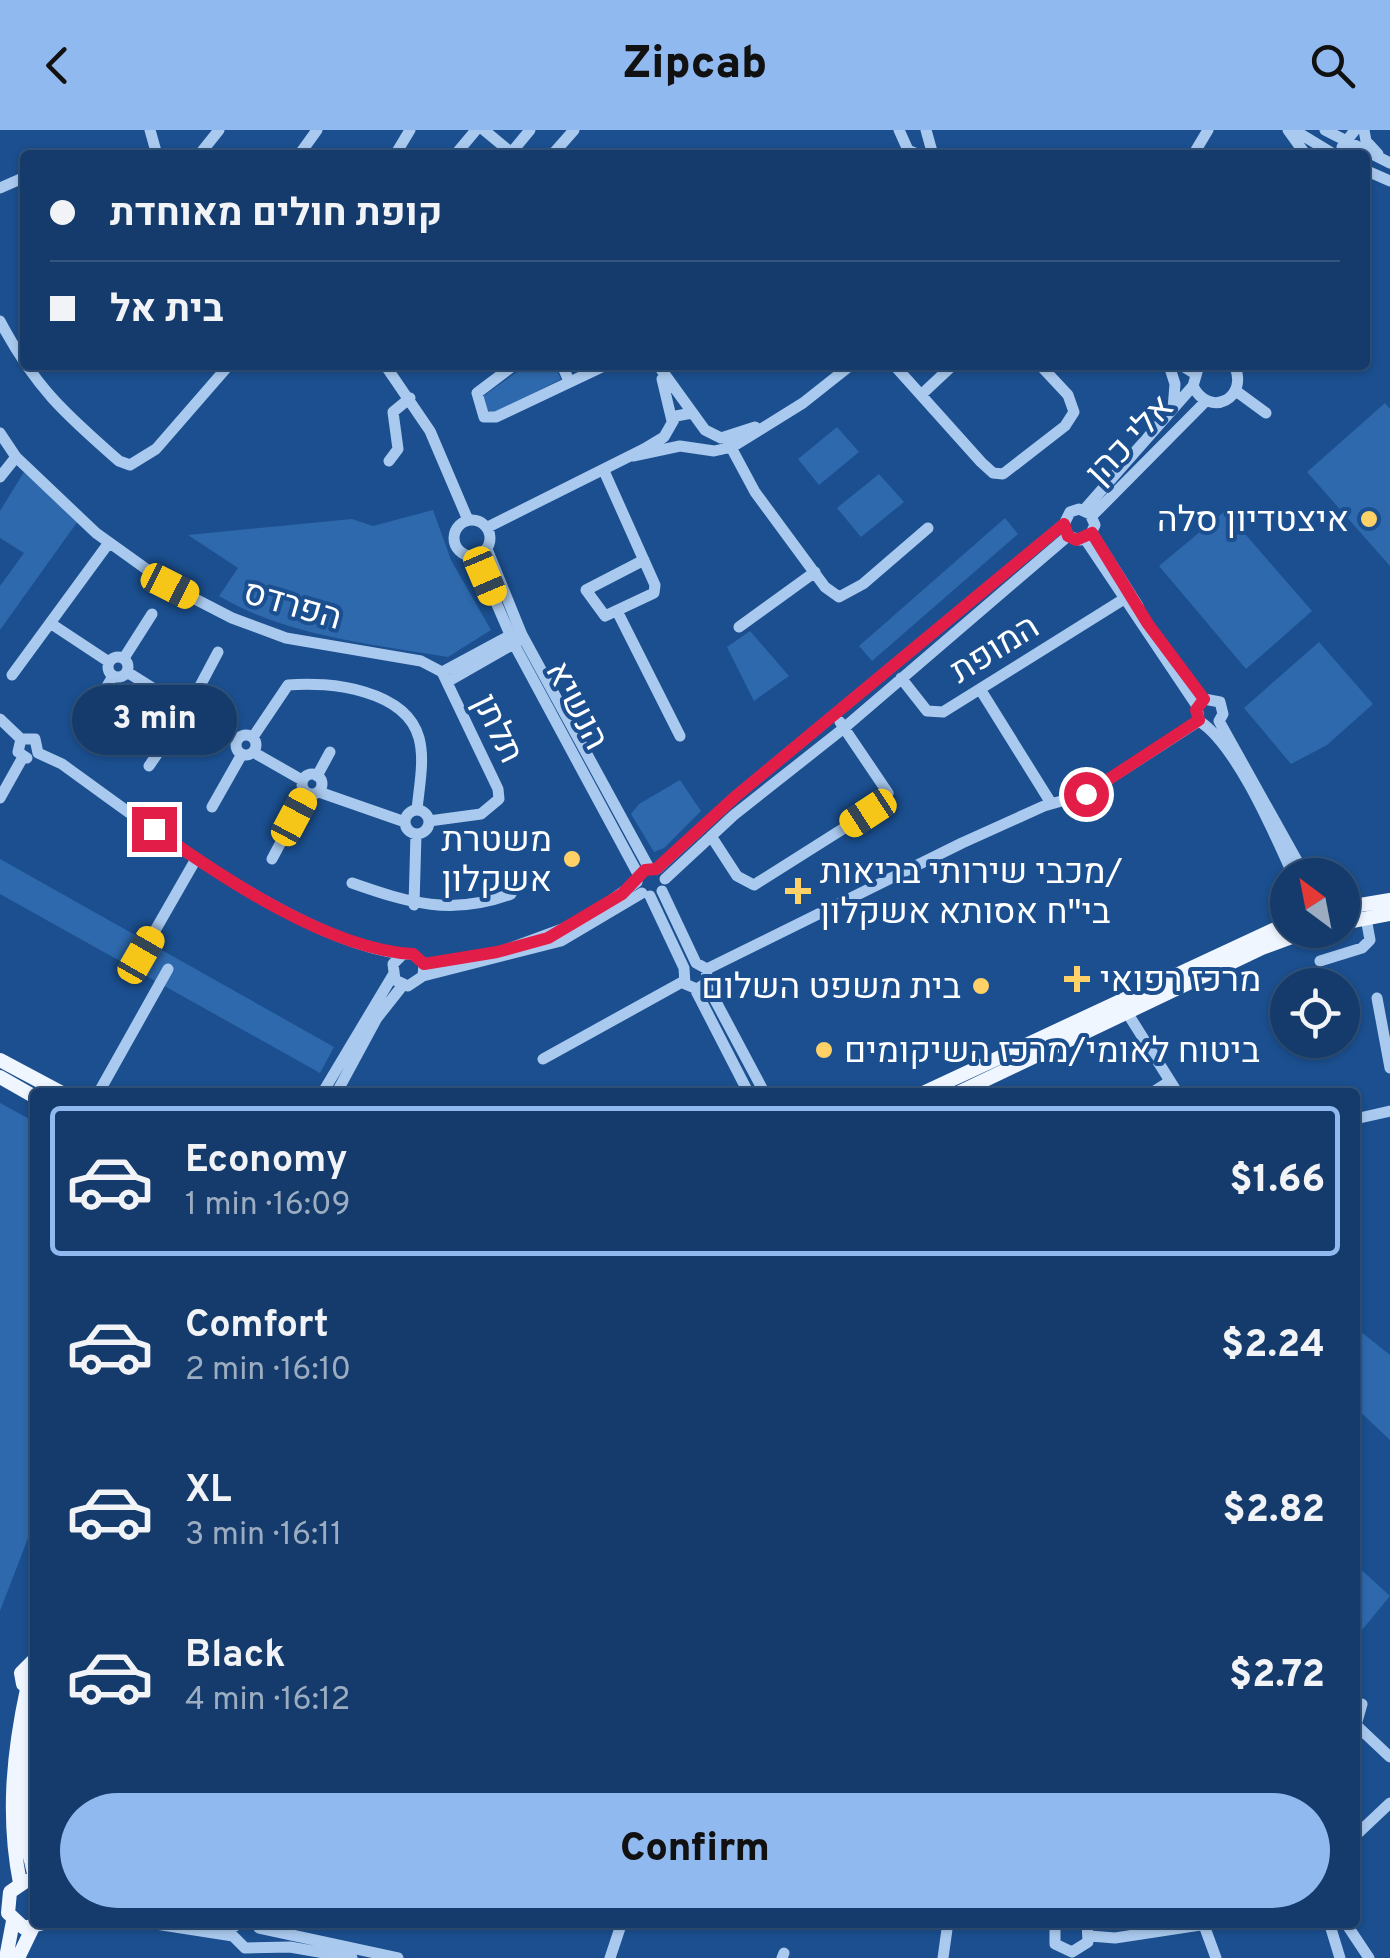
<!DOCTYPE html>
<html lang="en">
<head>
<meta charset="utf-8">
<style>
	body { margin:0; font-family:Overpass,Heebo,sans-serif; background:#1d4271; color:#f1f3f6; height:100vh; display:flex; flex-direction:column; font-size:38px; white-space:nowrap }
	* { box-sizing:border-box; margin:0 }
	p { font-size:32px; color:#9dadc1 }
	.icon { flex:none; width:55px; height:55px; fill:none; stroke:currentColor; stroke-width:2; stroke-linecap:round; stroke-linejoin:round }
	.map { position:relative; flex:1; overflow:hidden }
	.panel { position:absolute; left:30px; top:958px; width:1330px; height:840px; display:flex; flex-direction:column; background:#143b6b; border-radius:10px; box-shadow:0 2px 8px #0004,0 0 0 2px #33557e }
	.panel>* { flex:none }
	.hud { position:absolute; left:20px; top:20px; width:1350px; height:220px; border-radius:10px; box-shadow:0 2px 8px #0004,0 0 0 2px #33557e; display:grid; align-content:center; height:220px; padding:0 30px; background:#143b6b }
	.needle { width:65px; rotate:328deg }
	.buttons { position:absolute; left:1270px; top:728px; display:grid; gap:20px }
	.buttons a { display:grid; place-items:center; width:90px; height:90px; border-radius:50%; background:#143b6b; box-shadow:0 2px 8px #0004,0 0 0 2px #33557e; font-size:50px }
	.end { position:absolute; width:45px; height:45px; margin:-22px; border:12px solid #e11d48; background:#fff; box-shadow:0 0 0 5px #fff }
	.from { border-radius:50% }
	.bubble { position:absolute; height:70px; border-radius:35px; background:#143b6b; box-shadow:0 2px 8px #0004,0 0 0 2px #33557e; font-size:32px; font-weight:800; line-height:70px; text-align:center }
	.car { position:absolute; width:30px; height:60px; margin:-30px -15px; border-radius:12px; box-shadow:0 0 8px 2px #0007; background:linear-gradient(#f5c518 24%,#345 0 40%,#f5c518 0 76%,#345 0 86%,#f5c518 0) }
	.hud b { display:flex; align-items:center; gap:35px; height:95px; font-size:38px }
	.hud b+b { border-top:2px solid #33557e }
	.hud i { width:25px; height:25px; background:#f1f3f6 }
	ul { padding:18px 0 0; list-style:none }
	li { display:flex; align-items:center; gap:30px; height:150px; margin:0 20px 15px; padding:0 10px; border:5px solid transparent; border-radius:10px }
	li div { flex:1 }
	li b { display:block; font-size:38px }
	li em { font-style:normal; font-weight:800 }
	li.active { border-color:#90b9f0 }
	li>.icon { width:90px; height:90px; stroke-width:1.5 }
	.cta { display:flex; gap:20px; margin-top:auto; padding:20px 30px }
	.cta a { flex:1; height:115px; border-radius:60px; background:#90b9f0; color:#111; font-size:40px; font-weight:800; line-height:115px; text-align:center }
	header { display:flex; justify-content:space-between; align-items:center; height:130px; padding:0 30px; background:#90b9f0; color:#111; font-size:45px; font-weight:800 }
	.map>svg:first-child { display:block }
</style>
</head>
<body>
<header><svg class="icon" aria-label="back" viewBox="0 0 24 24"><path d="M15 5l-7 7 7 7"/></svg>Zipcab<svg class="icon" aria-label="search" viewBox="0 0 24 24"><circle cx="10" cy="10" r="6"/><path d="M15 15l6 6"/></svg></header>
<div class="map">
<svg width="1390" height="1828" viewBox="0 0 1390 1828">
	<rect width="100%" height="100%" fill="#1b4f8f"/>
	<path fill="#2e69ad" d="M 527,235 L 554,235 L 561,249 L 494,283 L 485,279 L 482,267 Z
		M 1385,273 L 1390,279 L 1390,436 L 1307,342 Z
		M 837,297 L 859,322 L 819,355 L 798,329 Z
		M 24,342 L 78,391 L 0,500 L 0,456 L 24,423 L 0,408 L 0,381 Z
		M 879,344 L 904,372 L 861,407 L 837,378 Z
		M 433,380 L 451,430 L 491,500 L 448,527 C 372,514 287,506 219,466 L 238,438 L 188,405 L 352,389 L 373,396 Z
		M 1225,381 L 1312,481 L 1246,539 L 1159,436 Z
		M 1005,388 L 1018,404 L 872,531 L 859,516 Z
		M 750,501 L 789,546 L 754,571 L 727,517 Z
		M 1319,512 L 1373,574 L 1327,615 L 1291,634 L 1244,578 Z
		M 680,650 L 701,681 L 664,718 L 654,722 L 631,684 L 639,674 Z
		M 0,729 L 334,917 L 320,943 L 0,764 Z
		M 0,973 L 35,992 L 35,1390 L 0,1481 Z
		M 1355,1197 L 1390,1225 L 1390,1310 L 1355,1277 Z
		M 1355,1434 L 1390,1466 L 1362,1500 L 1355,1494 Z"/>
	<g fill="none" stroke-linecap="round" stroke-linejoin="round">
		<path stroke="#a9c9ee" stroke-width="11" d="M 150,0 L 157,25
			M 484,0 L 514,25
			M 899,0 L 908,20 L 919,25
			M 926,0 L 933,25
			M 1288,0 L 1306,25
			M 1294,0 L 1335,25
			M 1325,0 L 1390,33
			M 1364,0 L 1366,11 L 1378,24
			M 1342,17 L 1355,0
			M 511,23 L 530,0
			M 199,25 L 219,0
			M 299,25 L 317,0
			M 395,25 L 410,0
			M 455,25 L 476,0
			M 552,25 L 574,0
			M 1193,25 L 1208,0
			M 1365,40 L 1390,51
			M 0,58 L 25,47
			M 0,191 C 35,257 64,283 119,331 L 130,335 L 156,319 L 229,235
			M 385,235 L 430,301 L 468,390
			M 514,235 L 477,263 L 484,287 L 496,287 L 606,235
			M 562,235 L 569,251
			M 658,235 L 705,300
			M 894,235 L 981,332 L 993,343 L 1003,344 L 1065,296 L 1074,282 L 1068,265 L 1040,235
			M 1169,235 L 1175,254 L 1173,279
			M 1181,235 L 1194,243
			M 1199,235 L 1193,256 C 1209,289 1250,268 1234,235
			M 662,249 L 672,291
			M 1236,261 L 1266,283
			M 922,264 L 953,235
			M 705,300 L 721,308 L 755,297
			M 0,303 L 16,327 L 96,403 L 170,456 L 232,488 L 286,508 L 421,531 L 442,542 L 498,659 L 499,669 L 481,684 L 429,691
			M 726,308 L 755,362 L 825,457 L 839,467 L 863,454 L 928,398
			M 633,326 L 680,316 L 714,321 L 732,317 L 803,273 L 851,235
			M 389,331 L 398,319 L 393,282 L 410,268
			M 604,341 L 655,455 L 654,463 L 605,486 L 586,460 L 644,430
			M 0,347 L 16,327
			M 1084,380 L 1193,256
			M 1092,386 L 1206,271
			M454 408a18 18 0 1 1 36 0a18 18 0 1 1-36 0Z
			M 488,397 L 644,319 L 664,307 L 676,286 L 692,283
			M 1092,403 L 1138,476
			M 1085,409 L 1197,576 L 1199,591 C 1236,614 1274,703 1293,745
			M 487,419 L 522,505 L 649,738
			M 476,426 L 515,516 L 639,746
			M 617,481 L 680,606
			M 50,493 L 109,532
			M 739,497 L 815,442
			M108 537a10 10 0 1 1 20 0a10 10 0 1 1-20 0Z
			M 124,528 L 152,484
			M 127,542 L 178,574
			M 442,542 L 513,504
			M 12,545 L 108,414
			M 1184,546 L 1204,569
			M 901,548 L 927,581 L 943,582 L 1124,469
			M 447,552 L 517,512
			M 980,559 L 1051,673
			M 1204,569 L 1220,572 L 1223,584 L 1219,591
			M176 580a10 10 0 1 1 20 0a10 10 0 1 1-20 0Z
			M 192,571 L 218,522
			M 195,585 L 237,610
			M 0,589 L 21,609
			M 1219,591 L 1305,745
			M 84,595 L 113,546
			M236 615a10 10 0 1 1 20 0a10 10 0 1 1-20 0Z
			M 253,607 L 288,555 C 330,551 406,560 419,608 C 425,630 419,657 417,680
			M 21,609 L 18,622 L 27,628
			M 21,609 L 35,609 L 38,623
			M 253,622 L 302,650
			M 38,623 L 62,634 C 146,695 300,812 403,824
			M 149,636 L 181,589
			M302 654a10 10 0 1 1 20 0a10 10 0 1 1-20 0Z
			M 317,646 L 330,622
			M 319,662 L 405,692
			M 0,668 L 23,627
			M 212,677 L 242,624
			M405 692a12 12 0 1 1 24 0a12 12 0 1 1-24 0Z
			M 711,706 L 737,746 L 754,755 L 868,683 L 888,663 L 840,592
			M 272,729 L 307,663
			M 657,739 L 736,666 L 1064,394 L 1070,382 L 1079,379 L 1090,384 L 1095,395 L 1089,407 L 1080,410 L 1068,406
			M 665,749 L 734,685 L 844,598 L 1068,406
			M 352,753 C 409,773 452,786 511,764
			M 662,761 L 696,833 L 707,839 L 706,853 L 764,962
			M 650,766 L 684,838 L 685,854 L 697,859 L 706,853
			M 414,775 L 416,704
			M 596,781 L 637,752
			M 505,820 L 576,794
			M 141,825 L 196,729
			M 1320,831 L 1362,818 L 1370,810 L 1366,788
			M 424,834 L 482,825
			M 707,839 L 962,713 L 1044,676 L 1086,664 L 1199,591
			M 423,846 L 424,834 L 413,824 L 403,824 L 393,834 L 395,850 L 408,856 L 423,846 L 561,811 L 642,763
			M 695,859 L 748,962
			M 1377,868 L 1390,938
			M 1128,884 L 1177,962
			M 543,929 L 684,851
			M 99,962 L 168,839
			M 323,962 L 393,845
			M 337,962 L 377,888 L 403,855
			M 1153,962 L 1170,951
			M 1355,989 L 1390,981
			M 1362,1574 L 1356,1595 L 1390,1627
			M 1355,1706 L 1390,1673
			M 143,1792 L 233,1806
			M 1055,1792 L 1055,1814 L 1072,1822 L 1088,1812 L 1087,1792
			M 1329,1792 L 1340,1828
			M 1345,1792 L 1369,1828
			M 205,1794 L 235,1796
			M 259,1798 L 398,1828
			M 1205,1798 L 1216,1828
			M 233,1806 L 245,1818 L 290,1817 L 352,1828
			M 1090,1806 L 1115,1808 L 1220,1792
			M 610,1828 L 622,1792
			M 782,1828 L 784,1823
			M 943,1828 L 948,1792"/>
		<path stroke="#f0f6ff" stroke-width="14" d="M 1342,778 L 1390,770
			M 1342,793 L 1390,784
			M 0,930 L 60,962
			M 0,947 L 35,967
			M 925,962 L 1288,793
			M 960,962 L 1262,818 L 1311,800
			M 32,1561 L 23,1554 L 21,1543 L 35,1529
			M 35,1573 L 22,1692 L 35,1748
			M 26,1751 L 10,1762 L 8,1783 L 24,1798 L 47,1792
			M 20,1753 C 7,1687 13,1624 27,1559
			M 6,1828 L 13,1791
			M 18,1828 L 32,1799"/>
	</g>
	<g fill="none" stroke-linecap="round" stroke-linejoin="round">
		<path stroke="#e11d48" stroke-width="12" d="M 154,699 C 221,747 330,820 413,824 L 424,834 L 497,822 L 548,808 L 622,764 L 645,740 L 656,739 L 736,666 L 1064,394 L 1068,406 L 1076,410 L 1092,403 L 1148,494 L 1204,569 L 1196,580 L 1199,590 L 1086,664"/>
	</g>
	<g fill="#ffd166" stroke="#1b4f8f" stroke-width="4">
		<circle cx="1369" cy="389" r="10"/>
		<circle cx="572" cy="729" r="10"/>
		<path d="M793 746h10v10h10v10h-10v10h-10v-10h-10v-10h10z"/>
		<path d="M1072 834h10v10h10v10h-10v10h-10v-10h-10v-10h10z"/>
		<circle cx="981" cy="856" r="10"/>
		<circle cx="824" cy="920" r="10"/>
	</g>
	<g text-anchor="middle" stroke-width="8" stroke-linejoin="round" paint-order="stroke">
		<g font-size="35" fill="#fff" stroke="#1b4f8f">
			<text transform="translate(1129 309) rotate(-46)" y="12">אלי כהן</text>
			<text transform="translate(293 474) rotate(16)" y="12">הפרדס</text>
			<text transform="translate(994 518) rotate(-32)" y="12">המופת</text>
			<text transform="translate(578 575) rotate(62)" y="12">הנשיא</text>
			<text transform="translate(499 598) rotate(64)" y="12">תלתן</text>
		</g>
		<g font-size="35" fill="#fff" stroke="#1b4f8f" text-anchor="end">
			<text x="1349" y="401">איצטדיון סלה</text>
			<text x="552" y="721">משטרת<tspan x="552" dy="40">אשקלון</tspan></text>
			<text x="820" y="753" text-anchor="start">מכבי שירותי בריאות/<tspan x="820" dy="40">בי"ח אסותא אשקלון</tspan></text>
			<text x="1100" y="861" text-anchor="start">מרכז רפואי</text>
			<text x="961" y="868">בית משפט השלום</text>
			<text x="844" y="932" text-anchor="start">ביטוח לאומי/מרכז השיקומים</text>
		</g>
	</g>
</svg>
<div class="buttons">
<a><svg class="needle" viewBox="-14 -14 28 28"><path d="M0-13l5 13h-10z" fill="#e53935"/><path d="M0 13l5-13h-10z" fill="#9dadc1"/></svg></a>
<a><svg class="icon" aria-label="locate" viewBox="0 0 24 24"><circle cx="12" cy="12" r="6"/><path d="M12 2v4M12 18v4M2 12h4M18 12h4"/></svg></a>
</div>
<i class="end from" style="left:1086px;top:664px"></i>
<i class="end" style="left:154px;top:699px"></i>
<div class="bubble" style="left:72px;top:555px;width:165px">3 min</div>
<i class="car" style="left:485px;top:446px;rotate:157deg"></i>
<i class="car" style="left:170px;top:456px;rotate:117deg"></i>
<i class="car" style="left:868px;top:683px;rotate:237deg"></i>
<i class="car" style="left:294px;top:687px;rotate:28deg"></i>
<i class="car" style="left:141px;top:825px;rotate:30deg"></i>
<div class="hud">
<b><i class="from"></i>קופת חולים מאוחדת</b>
<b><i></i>בית אל</b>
</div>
<section class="panel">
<ul>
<li class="active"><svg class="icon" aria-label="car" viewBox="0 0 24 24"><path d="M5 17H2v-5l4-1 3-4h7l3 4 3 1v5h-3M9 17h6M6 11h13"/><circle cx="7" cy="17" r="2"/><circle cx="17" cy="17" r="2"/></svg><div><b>Economy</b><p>1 min · 16:09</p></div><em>$1.66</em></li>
<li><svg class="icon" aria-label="car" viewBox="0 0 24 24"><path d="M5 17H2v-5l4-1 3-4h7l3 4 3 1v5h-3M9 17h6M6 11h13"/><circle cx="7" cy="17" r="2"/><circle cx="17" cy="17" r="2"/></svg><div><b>Comfort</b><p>2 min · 16:10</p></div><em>$2.24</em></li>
<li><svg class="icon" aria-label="car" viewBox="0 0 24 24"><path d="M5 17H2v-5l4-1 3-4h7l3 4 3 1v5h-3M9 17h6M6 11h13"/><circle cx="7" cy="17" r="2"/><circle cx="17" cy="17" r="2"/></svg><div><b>XL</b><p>3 min · 16:11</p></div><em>$2.82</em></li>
<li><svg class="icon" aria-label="car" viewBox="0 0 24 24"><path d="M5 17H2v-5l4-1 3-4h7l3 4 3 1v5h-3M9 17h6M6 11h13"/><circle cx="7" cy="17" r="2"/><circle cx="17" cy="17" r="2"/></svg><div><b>Black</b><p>4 min · 16:12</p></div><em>$2.72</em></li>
</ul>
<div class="cta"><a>Confirm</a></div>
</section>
</div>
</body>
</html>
